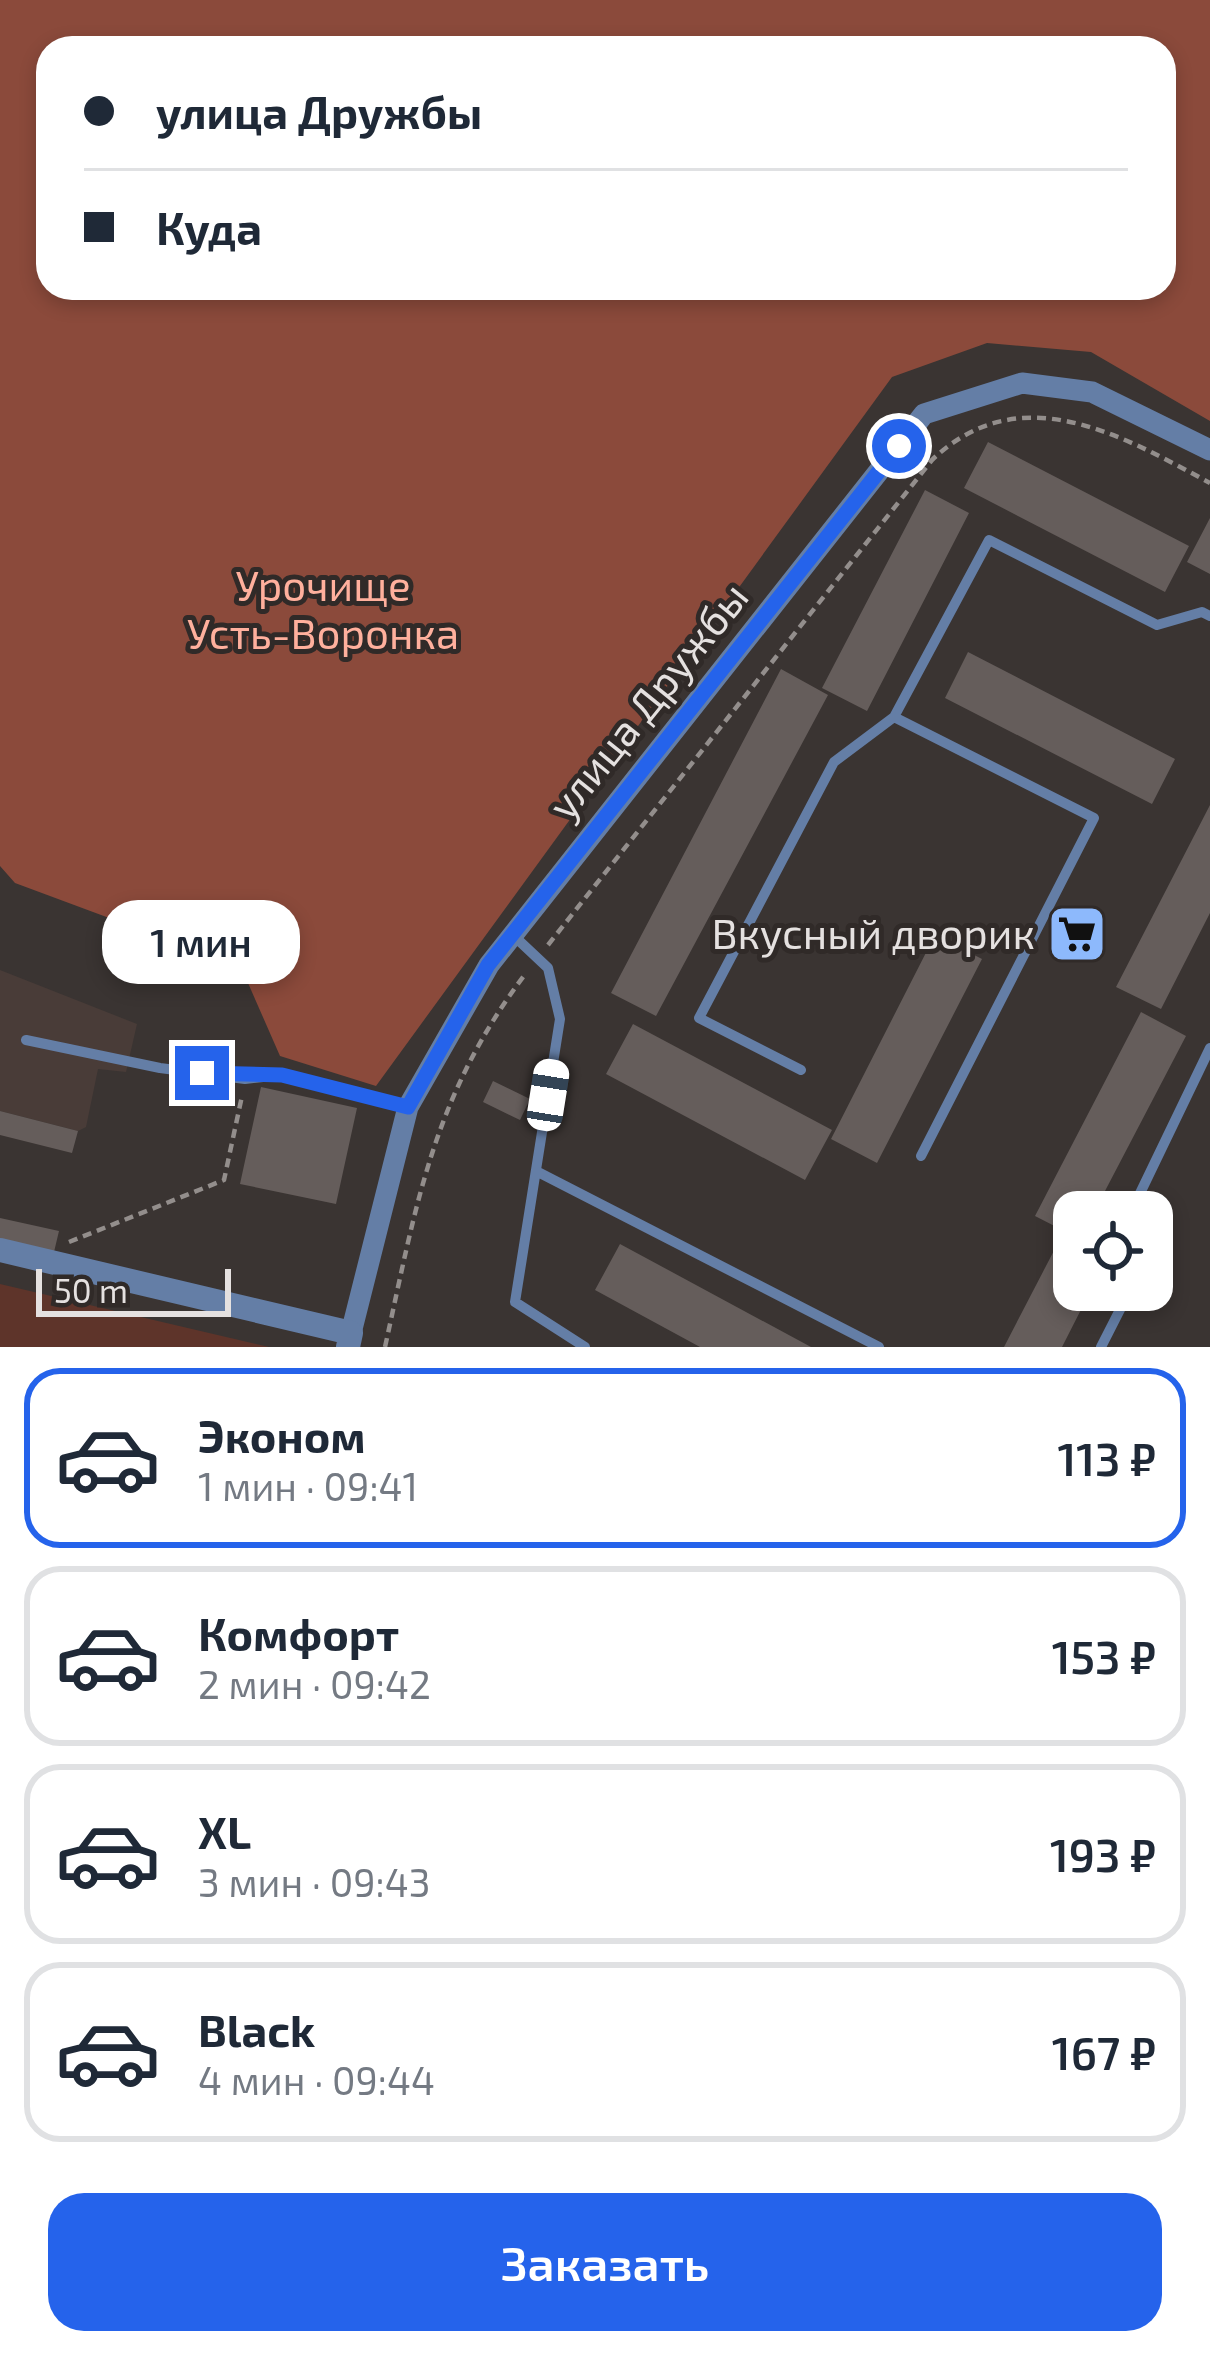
<!DOCTYPE html>
<html lang="ru">
<head>
<meta charset="utf-8">
<style>
	body { margin:0; font-family:"Exo 2",sans-serif; background:#f2f2f3; color:#1f2937; height:100vh; display:flex; flex-direction:column; font-size:45px; white-space:nowrap }
	* { box-sizing:border-box; margin:0 }
	p { font-size:39px; color:#747a83 }
	.icon { flex:none; width:66px; height:66px; fill:none; stroke:currentColor; stroke-width:2; stroke-linecap:round; stroke-linejoin:round }
	.map { position:relative; height:1347px; overflow:hidden }
	.side { display:flex; flex-direction:column; background:#fff; flex:1 }
	.side>* { flex:none }
	.top-card { position:absolute; left:36px; top:36px; width:1140px; height:264px; border-radius:36px; box-shadow:0 6px 18px #0003; display:grid; align-content:center; height:264px; padding:0 48px; background:#fff }
	.tools { position:absolute; left:1053px; top:1191px; display:grid; gap:24px }
	.tools a { display:grid; place-items:center; width:120px; height:120px; border-radius:24px; background:#fff; box-shadow:0 6px 18px #0003; font-size:60px }
	.scale { position:absolute; left:36px; bottom:30px; width:195px; box-sizing:border-box; padding-left:12px; border:6px solid #e5e1e0; border-top:0; font-size:33px; line-height:42px; white-space:nowrap; color:#e5e1e0; -webkit-text-stroke:9px #302a28; paint-order:stroke }
	.end { position:absolute; width:54px; height:54px; margin:-27px; border:15px solid #2563eb; background:#fff; box-shadow:0 0 0 6px #fff }
	.from { border-radius:50% }
	.bubble { position:absolute; height:84px; border-radius:36px; background:#fff; box-shadow:0 6px 18px #0003; font-size:39px; font-weight:600; line-height:84px; text-align:center }
	.car { position:absolute; width:36px; height:72px; margin:-36px -18px; border-radius:15px; box-shadow:0 0 9px 3px #0007; background:linear-gradient(#fff 24%,#345 0 40%,#fff 0 76%,#345 0 86%,#fff 0) }
	.top-card b { display:flex; align-items:center; gap:42px; height:114px; font-size:45px }
	.top-card b+b { border-top:3px solid #e0e1e3 }
	.top-card i { width:30px; height:30px; background:#1f2937 }
	ul { padding:21px 0 0; list-style:none }
	li { display:flex; align-items:center; gap:36px; height:180px; margin:0 24px 18px; padding:0 24px; border:6px solid #e0e1e3; border-radius:36px }
	li div { flex:1 }
	li b { display:block; font-size:45px }
	li em { font-style:normal; font-weight:600 }
	li.active { border-color:#2563eb }
	li>.icon { width:108px; height:108px; stroke-width:1.5 }
	.button { display:flex; gap:24px; margin-top:auto; padding:24px 48px }
	.button a { flex:1; height:138px; border-radius:36px; background:#2563eb; color:#fff; font-size:48px; font-weight:600; line-height:138px; text-align:center }
	.map>svg:first-child { display:block }
</style>
</head>
<body>
<div class="map">
<svg width="1210" height="1347" viewBox="0 0 1210 1347">
	<rect width="100%" height="100%" fill="#3a3432"/>
	<path fill="#493c38" d="M 0,970 L 137,1024 L 126,1072 L 98,1069 L 86,1127 L 78,1131 L 0,1111 Z"/>
	<path fill="#5e342a" d="M 0,1284 L 269,1347 L 0,1347 Z"/>
	<path fill="#8b4a3b" fill-rule="evenodd" d="M 0,0 L 1210,0 L 1210,421 L 1091,352 L 987,343 L 892,377 L 376,1086 L 280,1056 L 241,967 L 15,883 L 0,866 ZM 48,48 L 1164,48 L 1164,288 L 48,288 Z"/>
	<path fill="#655d5b" d="M 988,442 L 1189,546 L 1165,592 L 964,488 Z
		M 925,490 L 969,513 L 867,711 L 822,688 Z
		M 1210,518 L 1210,574 L 1187,562 Z
		M 968,652 L 1175,759 L 1152,804 L 945,698 Z
		M 781,669 L 828,695 L 656,1016 L 611,993 Z
		M 1210,805 L 1210,913 L 1161,1009 L 1116,987 Z
		M 935,935 L 982,959 L 877,1163 L 831,1139 Z
		M 1141,1012 L 1186,1036 L 1094,1212 L 1074,1212 L 1074,1236 L 1035,1216 Z
		M 633,1024 L 832,1130 L 805,1180 L 606,1074 Z
		M 493,1081 L 530,1099 L 520,1120 L 483,1102 Z
		M 261,1087 L 357,1108 L 336,1204 L 240,1184 Z
		M 0,1111 L 78,1131 L 72,1153 L 0,1135 Z
		M 0,1218 L 59,1231 L 54,1252 L 0,1239 Z
		M 1060,1239 L 1074,1246 L 1074,1290 L 1091,1290 L 1062,1347 L 1004,1347 Z
		M 620,1244 L 811,1347 L 700,1347 L 595,1290 Z"/>
	<g fill="none" stroke-linecap="round" stroke-linejoin="round">
		<path stroke="#938e8c" stroke-width="4.5" stroke-dasharray="9 6" stroke-linecap="butt" d="M 548,945 L 932,460 C 1020,376 1121,435 1210,483
			M 69,1242 L 224,1180 L 242,1096
			M 385,1347 C 417,1202 433,1096 526,973"/>
		<path stroke="#647ea6" stroke-width="10" d="M 894,717 L 1094,818 L 921,1156
			M 514,936 L 548,968 L 560,1019 L 515,1302 L 585,1347
			M 26,1040 L 160,1068 L 245,1079 L 282,1075 L 408,1107
			M 801,1070 L 699,1018 L 834,762 L 894,717 L 989,540 L 1157,625 L 1202,612 L 1210,616
			M 536,1171 L 879,1347
			M 1131,1212 L 1210,1048
			M 1101,1347 L 1130,1290"/>
		<path stroke="#647ea6" stroke-width="21" d="M 351,1333 L 408,1107 L 489,965 L 924,414 L 1022,383 L 1092,392 L 1210,450"/>
		<path stroke="#647ea6" stroke-width="24" d="M 0,1250 L 351,1333 L 348,1347"/>
	</g>
	<g fill="none" stroke-linecap="round" stroke-linejoin="round">
		<path stroke="#2563eb" stroke-width="15" d="M 202,1073 L 282,1075 L 408,1107 L 488,965 L 899,446"/>
	</g>
	<defs>
		<g id="supermarket-square" transform="scale(3)"><rect x="-9" y="-9" width="18" height="18" rx="4" fill="#8db9fc" stroke="#302a28"/><path d="M-6-5.5h2.5l.6 2H6L4.5 2H-2.5L-4.4-4H-6ZM-1.5 3.2a1.3 1.3 0 1 0 .1 0ZM3 3.2a1.3 1.3 0 1 0 .1 0Z" fill="#111"/></g>
	</defs>
	<g fill-rule="evenodd">
		<use href="#supermarket-square" x="1077" y="934"/>
	</g>
	<g text-anchor="middle" stroke-width="10" stroke-linejoin="round" paint-order="stroke">
		<g font-size="42" fill="#ffb09d" stroke="#302a28">
			<text x="323" y="601">Урочище<tspan x="323" dy="48">Усть-Воронка</tspan></text>
		</g>
		<g font-size="42" fill="#e5e1e0" stroke="#302a28">
			<text transform="translate(648 701) rotate(-51)" y="15">улица Дружбы</text>
		</g>
		<g font-size="42" fill="#e5e1e0" stroke="#302a28" text-anchor="end">
			<text x="1035" y="949">Вкусный дворик</text>
		</g>
	</g>
</svg>
<div class="tools">
<a><svg class="icon" aria-label="locate" viewBox="0 0 24 24"><circle cx="12" cy="12" r="6"/><path d="M12 2v4M12 18v4M2 12h4M18 12h4"/></svg></a>
</div>
<div class="scale">50 m</div>
<i class="end from" style="left:899px;top:446px"></i>
<i class="end" style="left:202px;top:1073px"></i>
<div class="bubble" style="left:102px;top:900px;width:198px">1 мин</div>
<i class="car" style="left:548px;top:1095px;rotate:9deg"></i>
<div class="top-card">
<b><i class="from"></i>улица Дружбы</b>
<b><i></i>Куда</b>
</div>
</div>
<section class="side">
<ul>
<li class="active"><svg class="icon" aria-label="car" viewBox="0 0 24 24"><path d="M5 17H2v-5l4-1 3-4h7l3 4 3 1v5h-3M9 17h6M6 11h13"/><circle cx="7" cy="17" r="2"/><circle cx="17" cy="17" r="2"/></svg><div><b>Эконом</b><p>1 мин · 09:41</p></div><em>113 ₽</em></li>
<li><svg class="icon" aria-label="car" viewBox="0 0 24 24"><path d="M5 17H2v-5l4-1 3-4h7l3 4 3 1v5h-3M9 17h6M6 11h13"/><circle cx="7" cy="17" r="2"/><circle cx="17" cy="17" r="2"/></svg><div><b>Комфорт</b><p>2 мин · 09:42</p></div><em>153 ₽</em></li>
<li><svg class="icon" aria-label="car" viewBox="0 0 24 24"><path d="M5 17H2v-5l4-1 3-4h7l3 4 3 1v5h-3M9 17h6M6 11h13"/><circle cx="7" cy="17" r="2"/><circle cx="17" cy="17" r="2"/></svg><div><b>XL</b><p>3 мин · 09:43</p></div><em>193 ₽</em></li>
<li><svg class="icon" aria-label="car" viewBox="0 0 24 24"><path d="M5 17H2v-5l4-1 3-4h7l3 4 3 1v5h-3M9 17h6M6 11h13"/><circle cx="7" cy="17" r="2"/><circle cx="17" cy="17" r="2"/></svg><div><b>Black</b><p>4 мин · 09:44</p></div><em>167 ₽</em></li>
</ul>
<div class="button"><a>Заказать</a></div>
</section>
</body>
</html>
